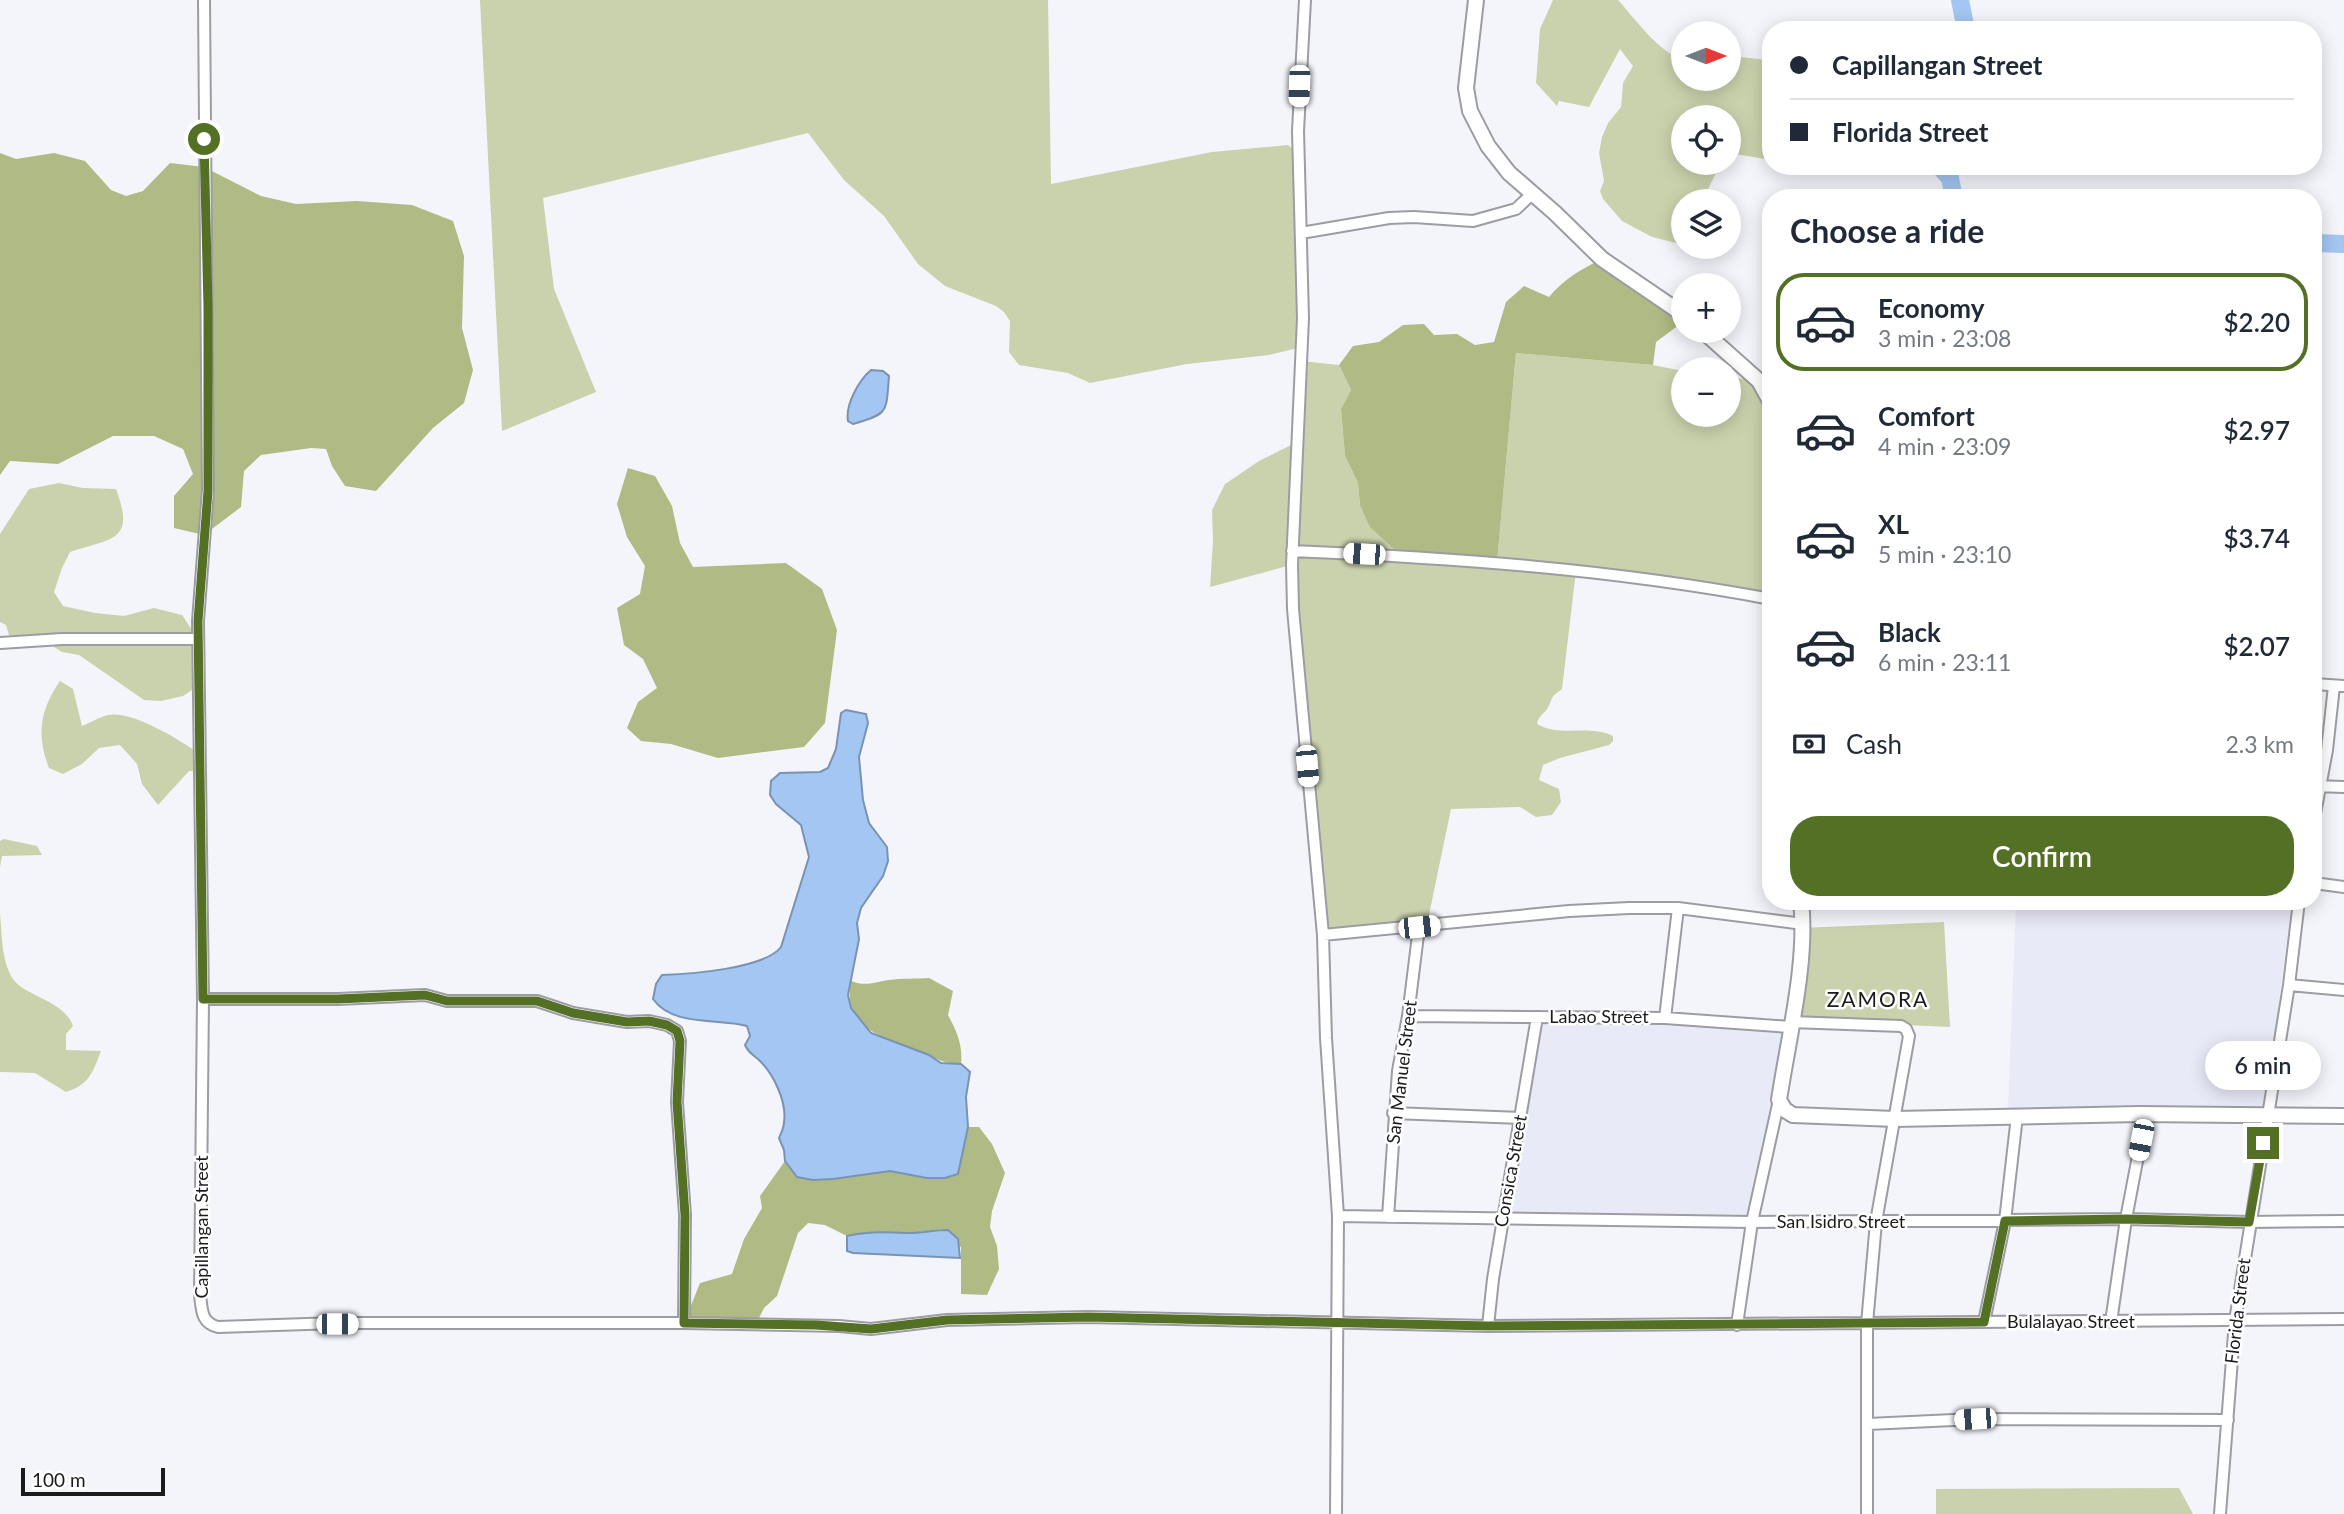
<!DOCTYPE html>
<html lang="en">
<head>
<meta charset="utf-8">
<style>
	body { margin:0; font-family:Lato,sans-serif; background:#f2f2f3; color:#1f2937; height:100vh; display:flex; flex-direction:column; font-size:26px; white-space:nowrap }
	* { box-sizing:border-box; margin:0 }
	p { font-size:23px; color:#747a83 }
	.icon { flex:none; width:38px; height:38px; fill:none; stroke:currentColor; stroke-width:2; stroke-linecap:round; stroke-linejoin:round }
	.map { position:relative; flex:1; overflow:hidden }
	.side { position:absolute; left:1762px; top:189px; width:560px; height:721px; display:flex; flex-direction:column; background:#fff; border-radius:28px; box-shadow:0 4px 18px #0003 }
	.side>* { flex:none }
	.top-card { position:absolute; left:1762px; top:21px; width:560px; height:154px; border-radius:28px; box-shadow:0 4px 18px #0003; display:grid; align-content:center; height:154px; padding:0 28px; background:#fff }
	.needle { width:46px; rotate:90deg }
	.buttons { position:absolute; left:1671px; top:21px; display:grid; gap:14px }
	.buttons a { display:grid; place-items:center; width:70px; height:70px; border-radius:50%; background:#fff; box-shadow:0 4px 18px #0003; font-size:35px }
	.scale { position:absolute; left:21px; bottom:18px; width:144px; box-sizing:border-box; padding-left:7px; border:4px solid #1b1b1d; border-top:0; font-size:19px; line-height:24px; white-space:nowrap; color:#1b1b1d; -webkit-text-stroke:5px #fff; paint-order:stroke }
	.end { position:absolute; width:32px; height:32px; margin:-16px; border:9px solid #547025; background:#fff; box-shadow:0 0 0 4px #fff }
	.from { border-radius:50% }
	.bubble { position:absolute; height:49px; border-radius:24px; background:#fff; box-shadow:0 4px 18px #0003; font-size:23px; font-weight:600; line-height:49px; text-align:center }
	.car { position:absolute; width:21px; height:42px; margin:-21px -10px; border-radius:9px; box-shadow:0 0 5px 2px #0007; background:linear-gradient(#fff 24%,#345 0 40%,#fff 0 76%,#345 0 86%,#fff 0) }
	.top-card b { display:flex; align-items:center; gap:24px; height:66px; font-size:26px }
	.top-card b+b { border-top:2px solid #e0e1e3 }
	.top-card i { width:18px; height:18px; background:#1f2937 }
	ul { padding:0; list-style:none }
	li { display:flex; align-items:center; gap:21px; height:98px; margin:0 14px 10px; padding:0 14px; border:4px solid transparent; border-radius:28px }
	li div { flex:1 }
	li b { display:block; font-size:26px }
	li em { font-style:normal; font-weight:600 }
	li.active { border-color:#547025 }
	li>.icon { width:63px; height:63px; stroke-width:1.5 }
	h2 { padding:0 28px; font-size:32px; line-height:84px }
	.pay { display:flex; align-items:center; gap:18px; height:77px; padding:0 28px; font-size:26px }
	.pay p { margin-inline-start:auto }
	.cta { display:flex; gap:14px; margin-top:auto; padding:14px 28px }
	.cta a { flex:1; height:80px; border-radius:28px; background:#547025; color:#fff; font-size:28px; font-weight:600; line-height:80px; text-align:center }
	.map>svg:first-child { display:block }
</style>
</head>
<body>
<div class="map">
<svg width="2344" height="1514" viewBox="0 0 2344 1514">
	<rect width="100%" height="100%" fill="#f4f5fb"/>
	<path fill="#e9eaf8" d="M 2016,901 L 2292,901 L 2265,1109 L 2153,1105 L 2008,1108 Z
		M 1537,1017 L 1790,1027 L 1752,1222 L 1504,1217 Z"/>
	<path fill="#cad2ad" d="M 480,0 L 1048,0 L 1051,184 L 1212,152 L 1288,145 L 1298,153 L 1302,347 L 1269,355 L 1187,364 L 1090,383 L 1068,373 L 1019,365 L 1009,352 L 1010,321 L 1004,312 L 996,306 L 945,286 L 918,264 L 884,216 L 844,180 L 808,133 L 543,198 L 554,289 L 596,392 L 502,431 Z
		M 1553,0 L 1618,0 C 1632,15 1663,58 1683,58 L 1684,79 L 1729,79 L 1729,56 L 1760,59 L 1771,65 L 1771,160 L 1729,153 L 1729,117 L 1684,117 L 1684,163 L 1721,163 L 1702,201 L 1684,201 L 1683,237 L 1680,244 L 1652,237 L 1622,221 L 1603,199 L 1600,191 L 1604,181 L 1599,153 L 1602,137 L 1608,123 L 1621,107 L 1623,83 L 1633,66 L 1620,49 L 1589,107 L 1559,101 L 1557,106 L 1536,83 L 1540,29 Z
		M 1516,353 L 1653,365 L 1683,371 L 1684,415 L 1729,415 L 1729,377 L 1759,381 L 1771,403 L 1771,600 L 1576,571 L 1562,689 C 1548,699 1554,698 1547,709 C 1542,716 1539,715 1537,724 C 1561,738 1588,724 1613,736 L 1613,741 L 1609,745 L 1560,758 L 1543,765 L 1539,780 L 1559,789 L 1561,802 L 1552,815 L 1536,817 L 1520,807 L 1451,809 L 1429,915 L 1323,935 L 1291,565 L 1210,587 L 1213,541 L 1212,510 L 1225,484 L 1259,461 L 1297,442 L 1301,361 L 1339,365 L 1351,390 L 1341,409 L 1345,456 L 1358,483 L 1360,505 L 1395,550 L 1497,561 Z
		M 59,483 L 83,488 L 116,489 C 136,542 112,538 70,552 L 62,568 L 54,592 L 63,606 L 95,613 L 124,616 L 154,608 L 182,615 L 198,639 L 199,685 L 183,696 L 161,701 L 144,700 L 79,655 L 62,652 L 44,641 L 11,642 L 6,625 L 0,622 L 0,534 L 29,489 Z
		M 60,681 L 73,689 L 82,726 C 90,723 99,717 108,715 C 132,710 180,740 200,754 L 200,770 L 189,771 L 158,805 L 142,784 L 137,764 L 120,745 L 99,748 L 82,764 L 63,774 L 49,768 C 36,735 40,710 60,681 Z
		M 4,839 L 37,846 L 42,855 L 2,856 L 0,867 L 0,841 Z
		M 0,913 C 2,933 1,955 10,974 C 20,997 63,998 73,1026 L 66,1034 L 66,1050 L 101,1051 C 93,1072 89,1085 66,1092 L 35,1073 L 0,1072 Z
		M 1944,922 L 1950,1027 L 1793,1020 L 1800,928 Z
		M 2179,1488 L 2193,1514 L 1936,1514 L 1936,1489 Z"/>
	<path fill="#afba84" d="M 0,153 L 16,159 L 54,153 L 85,161 L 111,190 L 126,196 L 143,191 L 170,163 L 204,167 L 261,196 L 296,204 L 357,201 L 412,205 L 453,221 L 464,256 L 462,328 L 473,370 L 464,403 L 433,428 L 376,491 L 345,486 L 332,466 L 326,449 L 311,448 L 261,455 L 244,471 L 241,507 L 204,535 L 174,528 L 174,496 L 193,474 L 183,449 L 154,436 L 113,436 L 58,464 L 10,461 L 0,475 Z
		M 1602,259 L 1683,315 L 1683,322 L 1656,342 L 1653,365 L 1516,353 L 1497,562 L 1395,550 L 1370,527 L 1360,505 L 1358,483 L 1345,456 L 1341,409 L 1351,390 L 1339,365 L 1353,346 L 1379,342 L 1403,325 L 1424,324 L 1434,335 L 1457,334 L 1475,345 L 1494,342 L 1506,302 L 1524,286 L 1549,297 C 1564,279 1581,269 1602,259 Z
		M 628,468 L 655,476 L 672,506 L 680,543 L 693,567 L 786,563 L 822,589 L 837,630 L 825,723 L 804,747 L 718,758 L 671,744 L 641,741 L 627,728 L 638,702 L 657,688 L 643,659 L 624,645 L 617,608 L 640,594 L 645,566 L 627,537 L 617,504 Z
		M 929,978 L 953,991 L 948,1015 C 957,1032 963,1045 961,1064 C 937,1063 935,1056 914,1049 C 880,1037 842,1026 851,981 C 866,987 874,982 889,980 C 902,978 916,979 929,978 Z
		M 968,1127 L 979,1127 L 992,1144 L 1005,1173 L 992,1211 L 990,1227 L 997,1246 L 999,1269 L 987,1295 L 961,1294 L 961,1247 L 926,1231 L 910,1233 L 879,1232 L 847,1236 L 825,1225 L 808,1223 L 798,1233 L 777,1296 L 764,1308 L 756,1324 L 684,1323 L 700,1283 L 732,1274 L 744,1239 L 762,1208 L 760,1196 L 785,1161 L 797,1177 L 833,1179 L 890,1171 L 907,1175 L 963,1151 Z"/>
	<path fill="#a3c6f2" stroke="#7a93b2" stroke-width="2" d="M 871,370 L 883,371 L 889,376 C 886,411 890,414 853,424 L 848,421 C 845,405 859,380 871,370 Z
		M 846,710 L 866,714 L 868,723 L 859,757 L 863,800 L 869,823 L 887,847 L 888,861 L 883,876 L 861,908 L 857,923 L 859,939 L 848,995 L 851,1008 L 871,1033 L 929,1055 L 941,1063 L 961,1064 L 970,1072 L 966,1097 L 968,1127 L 958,1174 L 945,1178 L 927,1178 L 890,1171 L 833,1179 L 813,1180 L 797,1177 L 785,1161 L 784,1150 L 779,1138 C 781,1133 784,1128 784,1122 C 787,1102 774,1075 760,1061 C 754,1055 749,1054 745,1045 L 750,1036 L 747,1026 C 717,1018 673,1027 653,999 L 656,984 L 662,975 C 689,974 764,969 781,947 L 809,857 L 801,825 L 776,804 L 770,795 L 771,781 L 780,773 L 820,772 L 828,768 L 836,749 L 841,713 Z
		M 948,1230 L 958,1239 L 960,1258 L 853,1253 L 847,1251 L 847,1236 C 868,1231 888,1232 909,1233 C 922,1233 935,1230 948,1230 Z"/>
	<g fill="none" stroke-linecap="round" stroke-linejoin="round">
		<path stroke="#a3c6f2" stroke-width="18" d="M 1960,0 L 1966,30
			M 1939,166 L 1950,178 L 1954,198
			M 2314,243 L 2344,244"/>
		<g stroke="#9c9da3" stroke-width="14">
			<path id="minor" d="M 204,0 L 208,490 L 198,621 L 203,999 L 200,1295 C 202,1310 201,1323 218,1327 L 337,1323 L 684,1323 L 839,1326 L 871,1329 L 947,1320 L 1088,1317 L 1488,1326 L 2344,1319
				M 1305,0 L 1298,131 L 1303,318 L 1292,565 L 1293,609 L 1323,935 L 1326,1038 L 1338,1216 L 1336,1514
				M 1301,233 L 1389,218 L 1414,217 L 1473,221 L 1516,209 L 1532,194
				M 1292,551 C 1454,558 1611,569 1771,599
				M 0,643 L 62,639 L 198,639
				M 2314,684 L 2344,686
				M 2314,786 L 2344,787
				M 2314,819 L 2327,750 L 2334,686
				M 2314,883 L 2344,887
				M 1323,935 L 1569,911 L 1629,908 L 1678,908 L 1803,924
				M 2289,985 L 2344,990
				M 203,999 L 338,999 L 425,995 L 447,1001 L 537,1001 L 573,1013 L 627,1022 L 649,1021 L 667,1025 L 677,1031 L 680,1041 L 677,1102 L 685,1215 L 684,1323
				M 1408,1016 L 1665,1018 L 1790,1027
				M 1665,1018 L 1678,908
				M 1791,1022 L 1901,1026 L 1906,1029 L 1909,1036 L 1876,1222 L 1867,1324 L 1867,1514
				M 1393,1113 L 1521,1118
				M 1338,1216 L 1752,1222 L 2126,1219 L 2249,1222 L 2344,1221
				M 1388,1217 L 1398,1071 L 1408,1016 L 1419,927
				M 1984,1322 L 2005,1221 L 2017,1116
				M 2111,1322 L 2126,1219 L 2146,1114
				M 1737,1325 L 1752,1222 L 1779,1100
				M 1488,1326 L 1493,1279 L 1537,1017
				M 1868,1424 L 1975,1419 L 2228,1420
				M 2220,1514 L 2235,1321 L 2289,985 L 2299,901"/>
		</g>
		<g stroke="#9c9da3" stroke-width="18">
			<path id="major" d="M 1476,0 L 1466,88 L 1470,111 L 1488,146 L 1509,173 L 1555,213 L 1602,259 L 1684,315
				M 1703,331 L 1759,381 L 1771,403
				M 1801,901 C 1808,961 1788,1040 1779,1100 L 1785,1110 L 1793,1115 L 1895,1119 L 2139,1114 L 2344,1116"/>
		</g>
		<use href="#minor" stroke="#fff" stroke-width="10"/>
		<use href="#major" stroke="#fff" stroke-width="14"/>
	</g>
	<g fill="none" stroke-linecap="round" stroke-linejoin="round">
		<path stroke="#547025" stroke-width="9" d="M 204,139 L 208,307 L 208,491 L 198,621 L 203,999 L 338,999 L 425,995 L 447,1001 L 537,1001 L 573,1013 L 627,1022 L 649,1021 L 667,1025 L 677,1031 L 680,1041 L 677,1102 L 685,1215 L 684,1323 L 816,1325 L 871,1329 L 947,1320 L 1088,1317 L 1488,1326 L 1984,1322 L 2005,1221 L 2126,1219 L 2249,1222 L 2263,1143"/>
	</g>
	<g text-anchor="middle" stroke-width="5" stroke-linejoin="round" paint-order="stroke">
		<g font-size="18" fill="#1b1b1d" stroke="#fff">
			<text x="1599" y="1023">Labao Street</text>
			<text transform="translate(1402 1072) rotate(-83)" y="6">San Manuel Street</text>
			<text transform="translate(1511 1171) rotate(-80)" y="6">Consica Street</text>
			<text x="1841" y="1228">San Isidro Street</text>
			<text transform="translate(202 1227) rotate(-90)" y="6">Capillangan Street</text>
			<text transform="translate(2238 1311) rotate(-83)" y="6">Florida Street</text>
			<text x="2071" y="1328">Bulalayao Street</text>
		</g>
		<g font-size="21" letter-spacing="2" fill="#1b1b1d" stroke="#fff">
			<text x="1878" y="1007">ZAMORA</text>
		</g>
	</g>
</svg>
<div class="buttons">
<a><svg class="needle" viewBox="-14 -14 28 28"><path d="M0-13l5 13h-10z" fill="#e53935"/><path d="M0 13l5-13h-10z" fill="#747a83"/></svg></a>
<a><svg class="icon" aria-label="locate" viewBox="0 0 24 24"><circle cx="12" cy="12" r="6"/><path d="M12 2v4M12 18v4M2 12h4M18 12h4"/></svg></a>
<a><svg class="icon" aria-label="layers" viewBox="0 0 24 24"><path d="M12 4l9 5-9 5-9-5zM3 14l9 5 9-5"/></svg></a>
<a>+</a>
<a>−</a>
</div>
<div class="scale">100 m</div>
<i class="end from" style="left:204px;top:139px"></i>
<i class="end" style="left:2263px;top:1143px"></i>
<div class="bubble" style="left:2205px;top:1041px;width:116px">6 min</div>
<i class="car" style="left:1299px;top:86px;rotate:182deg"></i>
<i class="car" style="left:1364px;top:554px;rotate:273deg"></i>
<i class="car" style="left:1307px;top:766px;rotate:175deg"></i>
<i class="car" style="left:1419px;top:927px;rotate:84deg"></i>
<i class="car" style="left:2141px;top:1140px;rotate:191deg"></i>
<i class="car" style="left:337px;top:1324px;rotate:90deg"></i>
<i class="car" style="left:1975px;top:1419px;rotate:267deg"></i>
<div class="top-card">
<b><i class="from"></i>Capillangan Street</b>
<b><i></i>Florida Street</b>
</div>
<section class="side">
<h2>Choose a ride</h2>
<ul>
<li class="active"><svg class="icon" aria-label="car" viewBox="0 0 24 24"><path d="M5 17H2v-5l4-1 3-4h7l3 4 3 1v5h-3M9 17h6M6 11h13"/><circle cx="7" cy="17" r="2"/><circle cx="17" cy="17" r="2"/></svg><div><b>Economy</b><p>3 min · 23:08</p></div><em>$2.20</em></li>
<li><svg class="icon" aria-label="car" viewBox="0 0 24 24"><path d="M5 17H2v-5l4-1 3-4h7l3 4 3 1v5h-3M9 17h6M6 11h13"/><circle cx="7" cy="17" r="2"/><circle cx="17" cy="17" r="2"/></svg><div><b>Comfort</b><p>4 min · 23:09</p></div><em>$2.97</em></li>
<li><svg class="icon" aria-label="car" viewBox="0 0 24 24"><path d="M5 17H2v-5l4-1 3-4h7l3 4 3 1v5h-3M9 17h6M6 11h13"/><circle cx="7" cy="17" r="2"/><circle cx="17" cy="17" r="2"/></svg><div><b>XL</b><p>5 min · 23:10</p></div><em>$3.74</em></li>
<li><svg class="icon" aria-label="car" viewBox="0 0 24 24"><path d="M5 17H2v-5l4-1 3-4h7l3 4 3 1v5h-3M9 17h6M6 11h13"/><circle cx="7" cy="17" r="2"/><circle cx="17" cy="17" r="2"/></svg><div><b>Black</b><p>6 min · 23:11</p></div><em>$2.07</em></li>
</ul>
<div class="pay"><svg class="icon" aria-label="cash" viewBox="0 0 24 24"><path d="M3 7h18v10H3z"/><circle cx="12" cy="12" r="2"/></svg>Cash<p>2.3 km</p></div>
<div class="cta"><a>Confirm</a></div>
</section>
</div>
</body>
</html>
